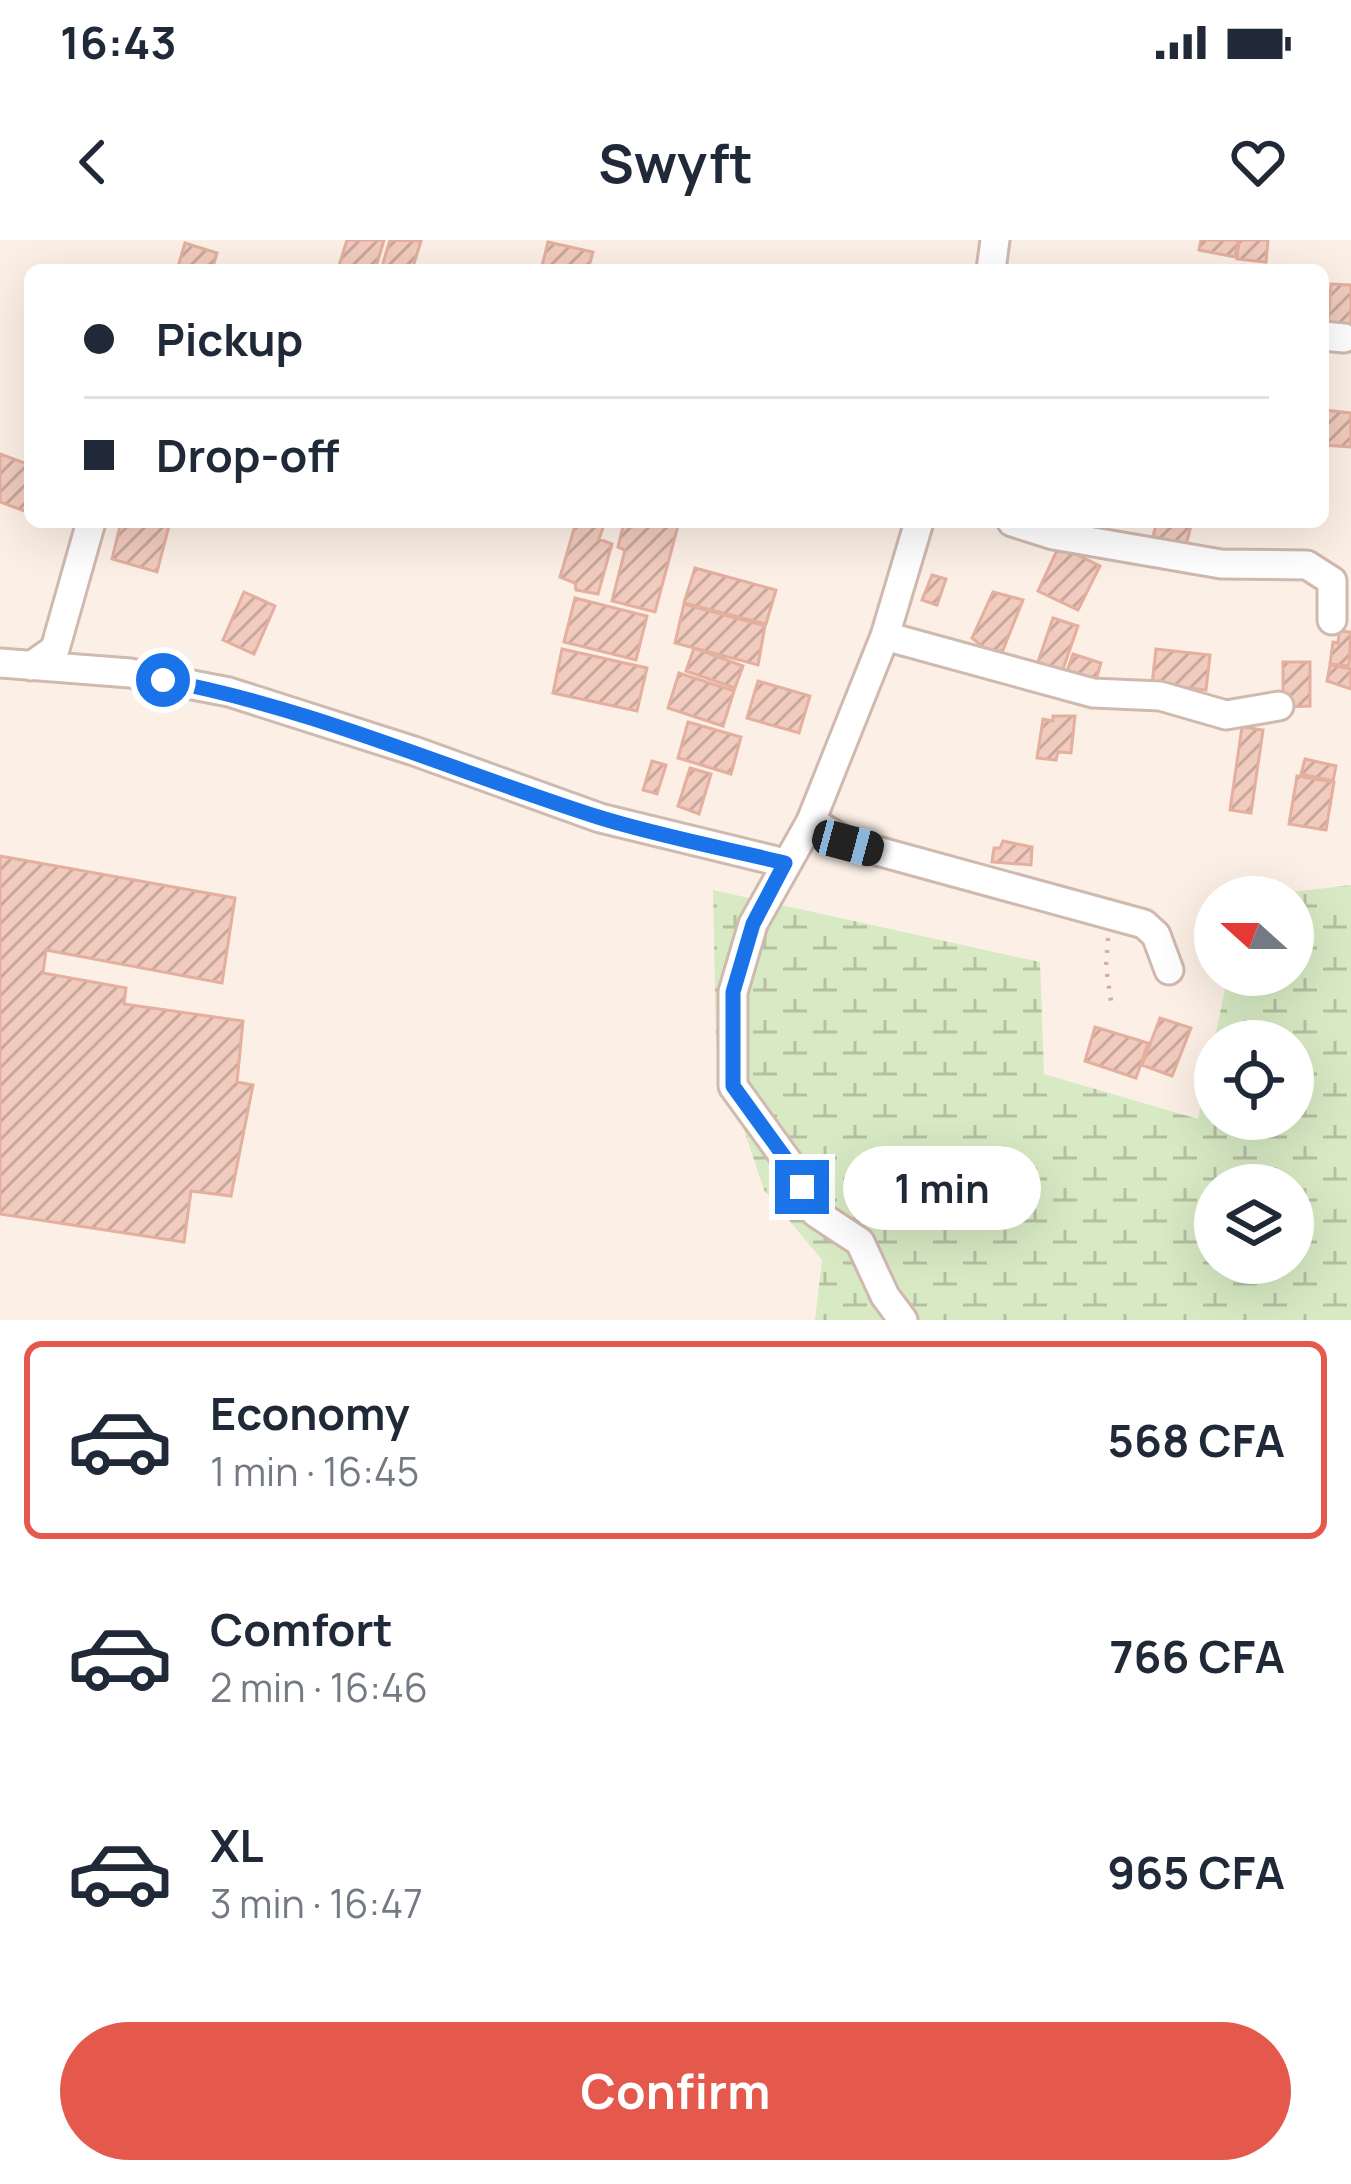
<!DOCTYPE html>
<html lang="en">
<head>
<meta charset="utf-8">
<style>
	body { margin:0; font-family:Manrope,sans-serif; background:#f2f2f3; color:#1f2937; height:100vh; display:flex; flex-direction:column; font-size:45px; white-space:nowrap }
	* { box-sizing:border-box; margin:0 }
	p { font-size:39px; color:#747a83 }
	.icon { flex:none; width:66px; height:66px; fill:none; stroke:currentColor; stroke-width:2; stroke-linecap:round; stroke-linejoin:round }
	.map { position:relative; height:1080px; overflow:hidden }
	.details { display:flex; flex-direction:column; background:#fff; flex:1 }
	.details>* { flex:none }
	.banner { position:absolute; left:24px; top:24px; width:1305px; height:264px; border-radius:18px; box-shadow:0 12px 48px #0002; display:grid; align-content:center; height:264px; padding:0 60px; background:#fff }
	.needle { width:78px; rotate:291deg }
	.fabs { position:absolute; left:1194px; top:636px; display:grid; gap:24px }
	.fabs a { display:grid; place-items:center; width:120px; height:120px; border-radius:50%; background:#fff; box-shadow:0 12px 48px #0002; font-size:60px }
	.end { position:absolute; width:54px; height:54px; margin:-27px; border:15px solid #1a73e8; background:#fff; box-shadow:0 0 0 6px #fff }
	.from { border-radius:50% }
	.bubble { position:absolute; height:84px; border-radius:42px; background:#fff; box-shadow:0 12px 48px #0002; font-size:39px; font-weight:700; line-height:84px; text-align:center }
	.car { position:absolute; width:36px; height:72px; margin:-36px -18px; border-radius:15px; box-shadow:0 0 9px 3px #0007; background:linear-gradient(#222 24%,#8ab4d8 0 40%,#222 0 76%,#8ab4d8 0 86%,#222 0) }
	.banner b { display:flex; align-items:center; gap:42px; height:114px; font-size:45px }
	.banner b+b { border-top:3px solid #e0e1e3 }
	.banner i { width:30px; height:30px; background:#1f2937 }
	ul { padding:21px 0 0; list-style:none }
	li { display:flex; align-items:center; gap:36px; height:198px; margin:0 24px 18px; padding:0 36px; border:6px solid transparent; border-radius:18px }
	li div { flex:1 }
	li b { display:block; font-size:45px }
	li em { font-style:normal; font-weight:700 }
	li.on { border-color:#e4594c }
	li>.icon { width:108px; height:108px; stroke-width:1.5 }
	.button { display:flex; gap:24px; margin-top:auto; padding:24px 60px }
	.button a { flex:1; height:138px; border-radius:72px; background:#e4594c; color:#fff; font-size:48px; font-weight:700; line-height:138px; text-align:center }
	.status { display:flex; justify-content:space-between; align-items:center; height:84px; padding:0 60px; background:#fff; direction:ltr }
	.status svg { height:33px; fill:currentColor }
	header { display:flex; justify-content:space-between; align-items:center; height:156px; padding:0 60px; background:#fff; font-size:54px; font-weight:700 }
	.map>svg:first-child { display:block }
</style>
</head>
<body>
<div class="status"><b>16:43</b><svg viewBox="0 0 49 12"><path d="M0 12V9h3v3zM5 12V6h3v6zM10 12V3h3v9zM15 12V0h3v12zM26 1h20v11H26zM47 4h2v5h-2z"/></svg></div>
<header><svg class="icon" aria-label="back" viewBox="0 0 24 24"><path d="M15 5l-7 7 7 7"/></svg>Swyft<svg class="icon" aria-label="heart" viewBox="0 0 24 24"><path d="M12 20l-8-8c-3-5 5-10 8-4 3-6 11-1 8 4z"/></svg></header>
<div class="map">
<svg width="1351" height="1080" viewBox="0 0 1351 1080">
	<defs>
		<pattern id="wetland-marsh" width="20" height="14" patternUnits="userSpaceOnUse" patternTransform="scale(3)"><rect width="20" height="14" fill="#d8eac4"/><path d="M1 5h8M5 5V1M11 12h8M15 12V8" fill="none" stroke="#b4c0a1"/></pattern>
		<pattern id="building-hatch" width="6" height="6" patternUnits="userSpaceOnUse" patternTransform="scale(3)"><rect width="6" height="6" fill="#f1cbbd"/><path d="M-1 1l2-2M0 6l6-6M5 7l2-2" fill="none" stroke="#c8a79c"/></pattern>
	</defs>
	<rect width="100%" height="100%" fill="#fcf0e6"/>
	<path fill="url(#wetland-marsh)" fill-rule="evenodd" d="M 1351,645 L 1351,1080 L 815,1080 L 822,1020 L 764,950 L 716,805 L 713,650 L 1040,722 L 1044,834 L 1198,879 L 1228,735 L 1293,735 L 1293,657 L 1251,657 ZM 1215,801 L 1293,801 L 1293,879 L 1215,879 ZM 1215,945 L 1293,945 L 1293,1023 L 1215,1023 Z"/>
	<path fill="url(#building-hatch)" stroke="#e4af9e" stroke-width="3" d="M 347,0 L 384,0 L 375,30 L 338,29 Z
		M 390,0 L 421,1 L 412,30 L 381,30 Z
		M 1201,0 L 1238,0 L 1235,17 L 1199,10 Z
		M 1239,0 L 1268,0 L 1266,22 L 1237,19 Z
		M 548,2 L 593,12 L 588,30 L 541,30 Z
		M 185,3 L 217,13 L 212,30 L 177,30 Z
		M 1331,44 L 1351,45 L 1351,88 L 1328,87 Z
		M 1325,170 L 1351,173 L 1351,207 L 1323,205 Z
		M 0,214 L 30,225 L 30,273 L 0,262 Z
		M 121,282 L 170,282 L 157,332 L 112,319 Z
		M 576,282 L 605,282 L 599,299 L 612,304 L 598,354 L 576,350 L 575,343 L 560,337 Z
		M 624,282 L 679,282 L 655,372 L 612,361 L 625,310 L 618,307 Z
		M 1157,282 L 1192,282 L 1186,305 L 1153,296 Z
		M 1059,306 L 1100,326 L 1078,370 L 1038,351 Z
		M 695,328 L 776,350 L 766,384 L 684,363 Z
		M 932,335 L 946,339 L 937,365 L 922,360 Z
		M 244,352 L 275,366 L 254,414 L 223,400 Z
		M 993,352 L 1023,360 L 1003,410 L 991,413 L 972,398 Z
		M 575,358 L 647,376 L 636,420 L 564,402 Z
		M 684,364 L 765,386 L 758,425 L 675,403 Z
		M 1053,378 L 1078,386 L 1062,432 L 1038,422 Z
		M 1339,391 L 1351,392 L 1349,426 L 1330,424 L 1333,402 L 1338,403 Z
		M 694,408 L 743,426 L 735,448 L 686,431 Z
		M 562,409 L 647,428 L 637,471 L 553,453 Z
		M 1156,409 L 1210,415 L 1206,450 L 1152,444 Z
		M 1073,414 L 1101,423 L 1093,450 L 1064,440 Z
		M 1283,422 L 1310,422 L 1310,466 L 1283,467 Z
		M 1330,425 L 1351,429 L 1351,449 L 1327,441 Z
		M 679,433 L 734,451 L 723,486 L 668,468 Z
		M 758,441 L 810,456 L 799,493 L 747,478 Z
		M 1053,476 L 1075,476 L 1071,513 L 1058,512 L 1056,520 L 1037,518 L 1043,479 L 1053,481 Z
		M 688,482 L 741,497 L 731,534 L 678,518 Z
		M 1242,487 L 1263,490 L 1251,573 L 1230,570 Z
		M 1305,519 L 1336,526 L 1333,541 L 1301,534 Z
		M 652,521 L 666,525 L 657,554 L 643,550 Z
		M 690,528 L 711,534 L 699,574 L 678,566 Z
		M 1297,536 L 1334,542 L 1326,590 L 1289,584 Z
		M 1003,601 L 1032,607 L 1031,625 L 992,622 L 994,608 L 1000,608 Z
		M 0,616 L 235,658 L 222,743 L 46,710 L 43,733 L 126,748 L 124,764 L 243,781 L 237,842 L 253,845 L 231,956 L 191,951 L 184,1002 L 0,974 Z
		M 1160,778 L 1191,788 L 1172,836 L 1142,825 Z
		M 1095,787 L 1148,803 L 1136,838 L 1085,821 Z"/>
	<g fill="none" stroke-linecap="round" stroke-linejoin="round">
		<g stroke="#d0b9af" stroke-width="33">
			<path id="street" d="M 991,30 L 995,0
				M 1323,96 L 1344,98
				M 1012,282 L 1053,295 L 1221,324 L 1307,325 L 1332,341 L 1332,380
				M 885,396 L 1093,453 L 1160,456 L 1226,475 L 1279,466
				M 0,423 L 130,433 L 229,452 L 414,511 L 600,578 L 785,623
				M 31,426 L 55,409 L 91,282
				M 811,581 L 848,603 L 1144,684 L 1156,695 L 1169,730
				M 903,1080 L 885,1056 L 860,1002 L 816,973 L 788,922 L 733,846 L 733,752 L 753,684 L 811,581 L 885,396 L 919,282"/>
		</g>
		<path stroke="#d6aea0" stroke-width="4.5" stroke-dasharray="3 9" stroke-linecap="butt" d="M 1108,698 L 1106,727 L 1112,768"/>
		<use href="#street" stroke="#fff" stroke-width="27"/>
	</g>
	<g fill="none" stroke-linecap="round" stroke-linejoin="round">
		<path stroke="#1a73e8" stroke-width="15" d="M 163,440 C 313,468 453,531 598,577 C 659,596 723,608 785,623 L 753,684 L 733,752 L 733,846 L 788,922 L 802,947"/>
	</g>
</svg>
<div class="fabs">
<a><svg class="needle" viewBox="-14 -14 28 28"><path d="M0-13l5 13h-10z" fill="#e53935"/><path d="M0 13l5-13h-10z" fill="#747a83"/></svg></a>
<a><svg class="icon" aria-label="locate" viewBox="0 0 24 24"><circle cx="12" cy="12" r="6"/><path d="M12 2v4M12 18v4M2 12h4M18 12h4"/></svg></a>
<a><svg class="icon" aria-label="layers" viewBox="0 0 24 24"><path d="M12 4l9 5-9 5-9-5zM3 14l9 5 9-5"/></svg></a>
</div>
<i class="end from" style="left:163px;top:440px"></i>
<i class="end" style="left:802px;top:947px"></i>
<div class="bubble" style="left:843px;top:906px;width:198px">1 min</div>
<i class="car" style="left:848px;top:603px;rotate:105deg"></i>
<div class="banner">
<b><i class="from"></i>Pickup</b>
<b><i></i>Drop-off</b>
</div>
</div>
<section class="details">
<ul>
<li class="on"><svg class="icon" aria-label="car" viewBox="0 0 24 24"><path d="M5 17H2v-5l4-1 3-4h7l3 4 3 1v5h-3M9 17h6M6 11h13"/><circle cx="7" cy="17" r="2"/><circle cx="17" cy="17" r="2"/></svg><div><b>Economy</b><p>1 min · 16:45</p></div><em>568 CFA</em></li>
<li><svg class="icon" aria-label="car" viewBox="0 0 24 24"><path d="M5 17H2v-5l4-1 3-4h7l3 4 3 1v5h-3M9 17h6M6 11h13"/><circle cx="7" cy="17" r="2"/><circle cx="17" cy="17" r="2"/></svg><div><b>Comfort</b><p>2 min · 16:46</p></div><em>766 CFA</em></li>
<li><svg class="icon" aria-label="car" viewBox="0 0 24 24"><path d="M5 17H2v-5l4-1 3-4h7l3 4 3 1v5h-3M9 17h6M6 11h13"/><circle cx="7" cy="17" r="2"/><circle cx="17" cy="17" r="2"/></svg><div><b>XL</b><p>3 min · 16:47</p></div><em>965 CFA</em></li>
</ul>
<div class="button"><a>Confirm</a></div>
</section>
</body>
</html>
